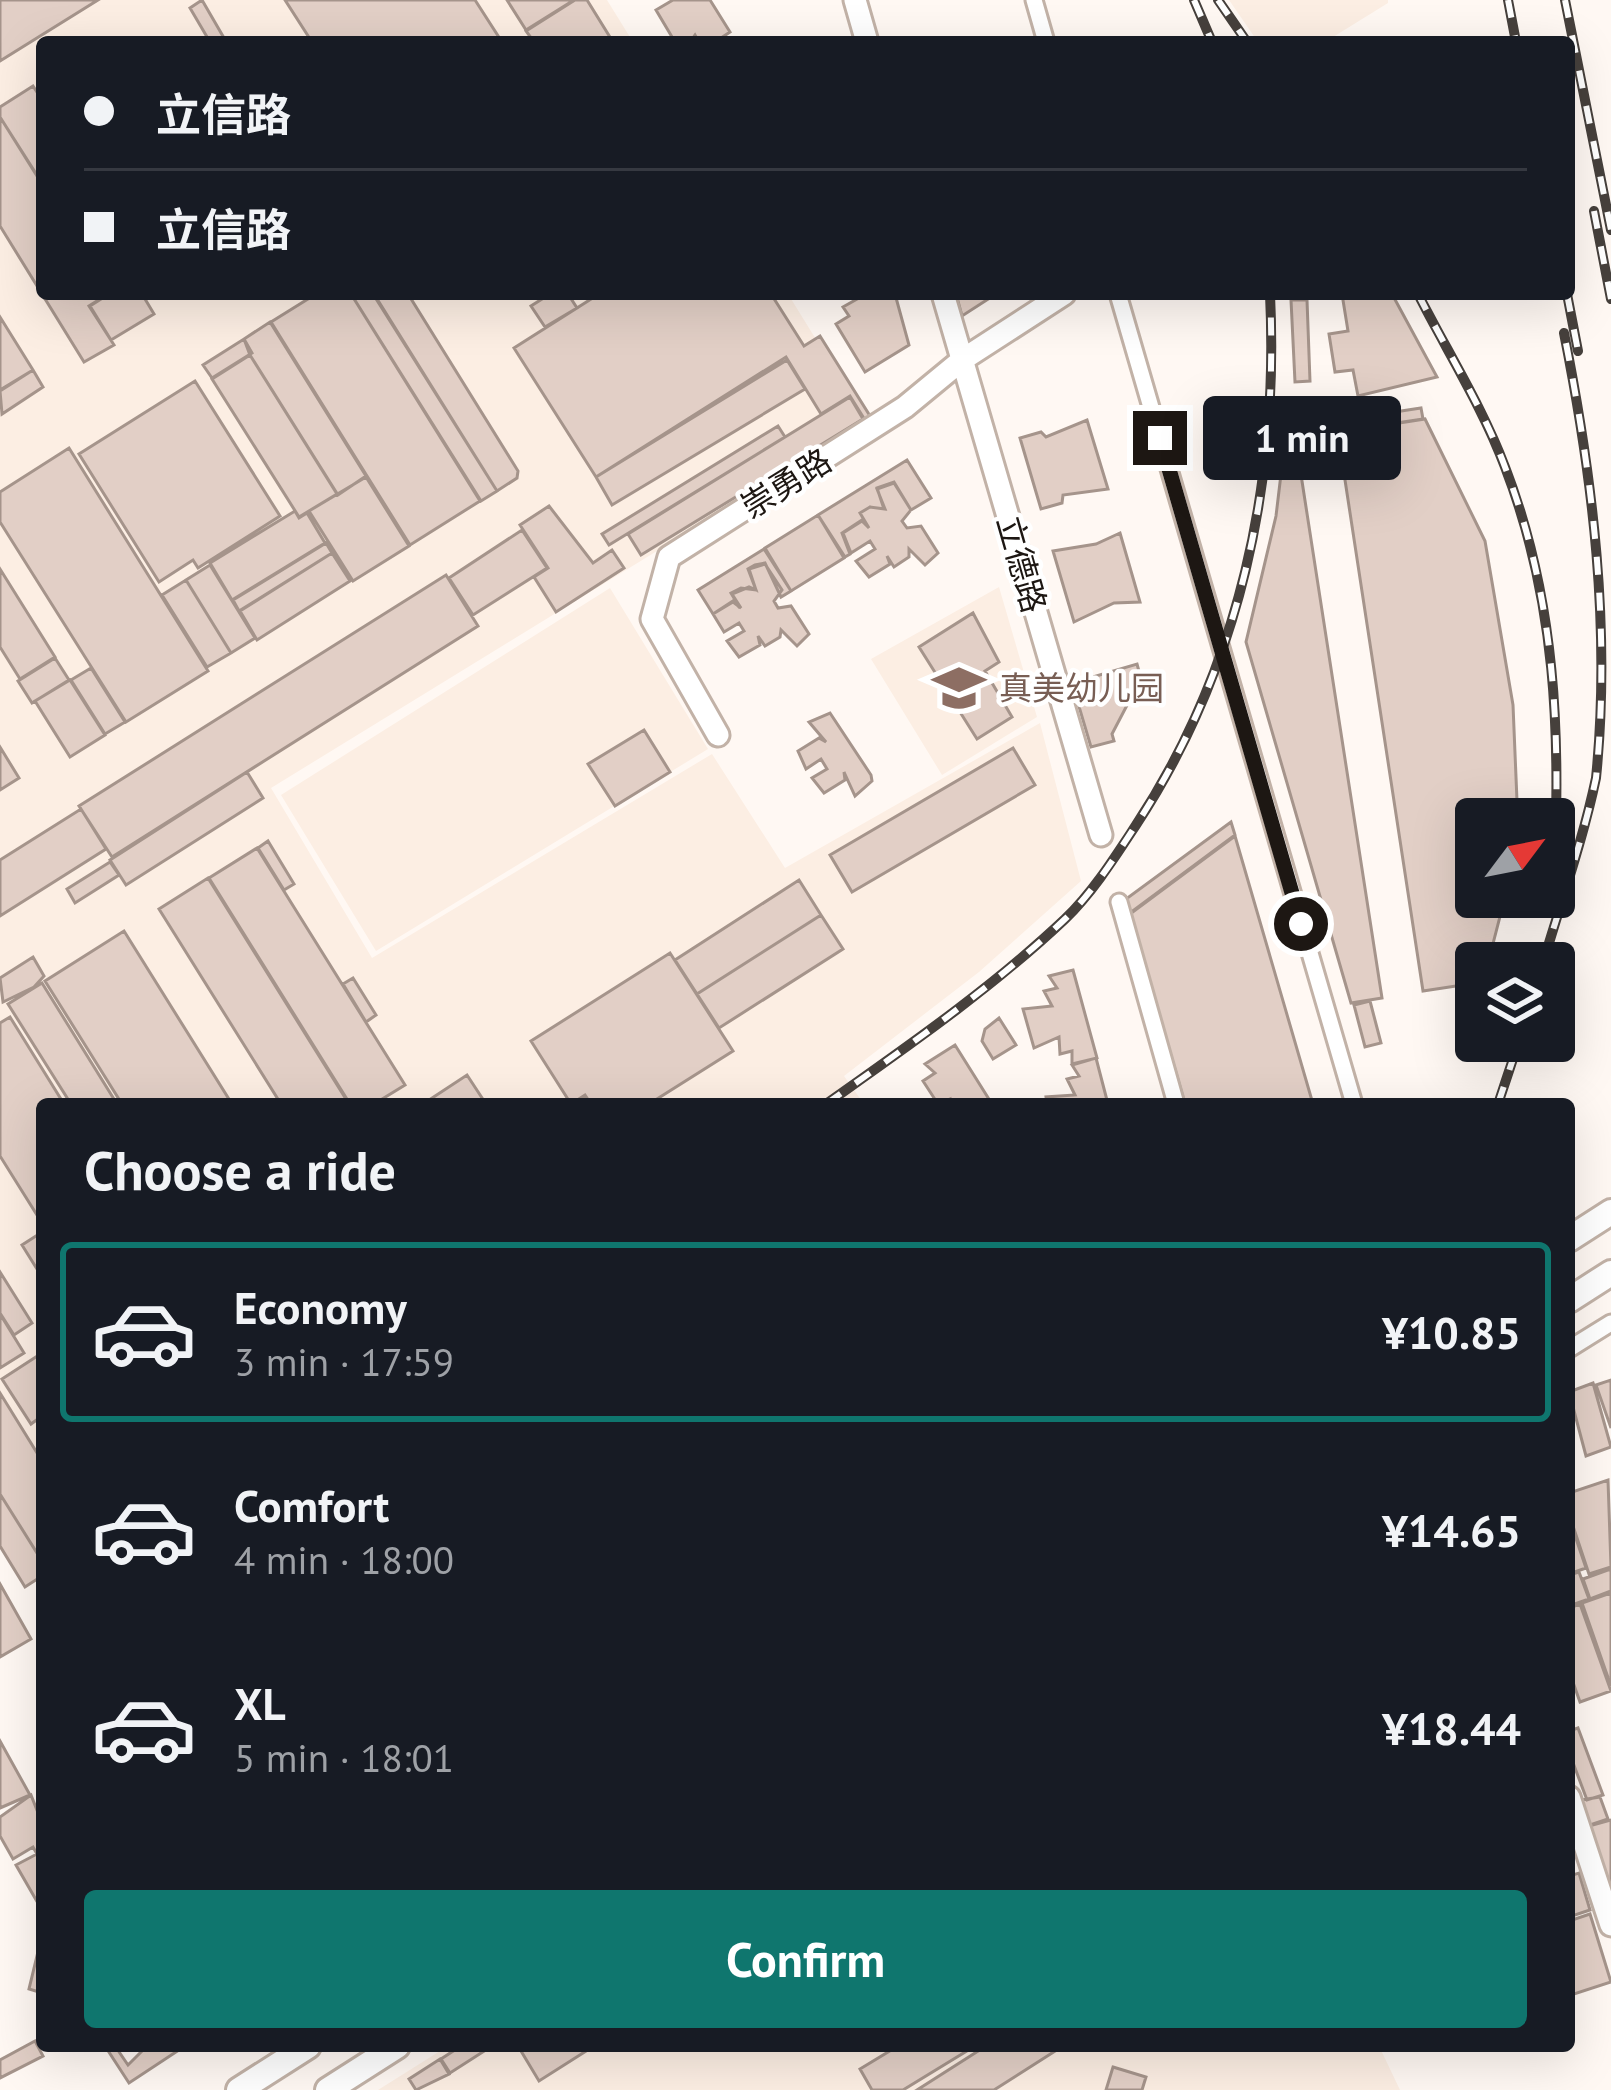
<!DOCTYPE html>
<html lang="en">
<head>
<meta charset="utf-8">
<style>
	body { margin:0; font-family:"PT Sans","Noto Sans SC",sans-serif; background:#20242c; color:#f1f3f6; height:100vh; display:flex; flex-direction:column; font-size:45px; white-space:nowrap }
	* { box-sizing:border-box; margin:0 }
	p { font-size:39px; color:#9ea1a6 }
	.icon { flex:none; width:66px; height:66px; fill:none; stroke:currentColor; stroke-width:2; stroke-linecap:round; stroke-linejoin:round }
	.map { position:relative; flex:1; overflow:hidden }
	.side { position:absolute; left:36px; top:1098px; width:1539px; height:954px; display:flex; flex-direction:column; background:#171b24; border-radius:12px; box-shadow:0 12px 48px #0002 }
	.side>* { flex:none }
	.hud { position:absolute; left:36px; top:36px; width:1539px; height:264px; border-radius:12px; box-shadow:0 12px 48px #0002; display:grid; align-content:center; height:264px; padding:0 48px; background:#171b24 }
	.needle { width:78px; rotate:58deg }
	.fabs { position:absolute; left:1455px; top:798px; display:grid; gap:24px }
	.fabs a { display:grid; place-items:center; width:120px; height:120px; border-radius:12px; background:#171b24; box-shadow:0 12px 48px #0002; font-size:60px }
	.end { position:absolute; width:54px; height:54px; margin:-27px; border:15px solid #1d1713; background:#fff; box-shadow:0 0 0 6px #fff }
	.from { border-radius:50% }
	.bubble { position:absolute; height:84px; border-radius:12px; background:#171b24; box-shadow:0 12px 48px #0002; font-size:39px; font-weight:700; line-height:84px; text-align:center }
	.hud b { display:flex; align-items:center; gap:42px; height:114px; font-size:45px }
	.hud b+b { border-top:3px solid #363941 }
	.hud i { width:30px; height:30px; background:#f1f3f6 }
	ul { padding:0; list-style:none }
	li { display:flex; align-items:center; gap:36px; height:180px; margin:0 24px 18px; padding:0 24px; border:6px solid transparent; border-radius:12px }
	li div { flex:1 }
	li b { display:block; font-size:45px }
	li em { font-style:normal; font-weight:700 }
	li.current { border-color:#0f766e }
	li>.icon { width:108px; height:108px; stroke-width:1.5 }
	h2 { padding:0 48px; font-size:54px; line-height:144px }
	.button { display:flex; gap:24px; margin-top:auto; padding:24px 48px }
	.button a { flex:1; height:138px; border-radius:12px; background:#0f766e; color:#fff; font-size:48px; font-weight:700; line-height:138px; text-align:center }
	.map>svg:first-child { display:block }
</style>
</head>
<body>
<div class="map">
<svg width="1611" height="2090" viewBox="0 0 1611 2090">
	<rect width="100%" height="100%" fill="#fff8f3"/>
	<path fill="#fceee3" d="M 0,0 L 607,0 L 633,42 L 42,42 L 42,294 L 788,294 L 867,422 L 271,788 L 372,958 L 712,754 L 785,868 L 1040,723 L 1081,881 L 979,972 L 844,1076 L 864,1104 L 42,1104 L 42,1582 L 38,1585 L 0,1525 Z
		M 1229,0 L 1388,0 L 1388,3 L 1325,42 L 1258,42 Z
		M 999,587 L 1037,717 L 942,775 L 871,659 Z
		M 610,588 L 708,749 L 376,951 L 281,795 Z
		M 448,2046 L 1379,2046 L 1400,2090 L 378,2090 Z"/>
	<path fill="#e2cfc6" stroke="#a5948b" stroke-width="3" d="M 0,0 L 98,0 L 0,61 Z
		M 202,0 L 224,38 L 217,42 L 210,42 L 190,8 Z
		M 285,0 L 475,0 L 502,42 L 312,42 Z
		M 507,0 L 574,0 L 526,30 Z
		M 575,0 L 587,0 L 613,42 L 534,42 L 526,31 Z
		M 673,0 L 710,0 L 730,32 L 715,42 L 699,42 L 695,35 L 690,42 L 675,42 L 656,10 Z
		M 33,86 L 42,100 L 42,183 L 0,117 L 0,107 Z
		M 0,117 L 42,184 L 42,294 L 108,294 L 89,306 L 114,345 L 84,362 L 0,226 Z
		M 109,294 L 142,294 L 154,314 L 111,340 L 90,306 Z
		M 316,294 L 351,294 L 480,501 L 410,545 L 271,322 Z
		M 351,294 L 373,294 L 497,491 L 481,501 Z
		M 374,294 L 408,294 L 518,471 L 517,478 L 497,491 Z
		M 550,294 L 568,294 L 577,308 L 545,327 L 531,306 Z
		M 599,294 L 771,294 L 804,346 L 820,336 L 870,416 L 865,420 L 850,396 L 821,414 L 786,357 L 596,477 L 514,348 Z
		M 866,294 L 895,294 L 909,345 L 865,372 L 836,324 L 849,316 L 843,307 Z
		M 956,294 L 996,294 L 962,316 Z
		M 1342,294 L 1392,294 L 1437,377 L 1358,396 L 1353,370 L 1335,372 L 1329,334 L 1348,331 Z
		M 1291,300 L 1307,300 L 1310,381 L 1295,382 Z
		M 0,317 L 33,370 L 0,390 Z
		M 270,322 L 366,476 L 338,495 L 250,355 L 244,339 Z
		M 244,339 L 252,353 L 212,378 L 203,365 Z
		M 250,355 L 337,494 L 299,517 L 212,379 Z
		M 787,360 L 805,389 L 612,505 L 596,477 Z
		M 33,370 L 43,387 L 2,414 L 0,391 Z
		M 195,381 L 280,516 L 198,568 L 193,560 L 159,582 L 79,454 Z
		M 850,397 L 863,419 L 641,555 L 628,534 Z
		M 1421,408 L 1423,419 L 1390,424 L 1388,413 Z
		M 1425,419 L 1485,541 L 1513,705 L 1517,801 L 1515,819 L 1476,819 L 1476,897 L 1505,897 L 1488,963 L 1476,963 L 1476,983 L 1423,991 L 1345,480 L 1353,447 L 1367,428 Z
		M 1087,420 L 1108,489 L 1063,495 L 1062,503 L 1041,509 L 1020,438 L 1041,432 L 1046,437 Z
		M 1293,423 L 1382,998 L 1351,1003 L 1246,642 L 1276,516 L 1287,424 Z
		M 778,426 L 785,437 L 609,545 L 602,534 Z
		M 69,448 L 208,671 L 126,722 L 0,522 L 0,492 Z
		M 907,460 L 931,498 L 911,510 L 894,482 L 877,488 L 884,509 L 870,507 L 860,513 L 869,528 L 862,520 L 842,533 L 850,554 L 845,557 L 818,515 Z
		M 366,477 L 409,546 L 353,581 L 309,511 Z
		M 894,483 L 911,510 L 902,521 L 907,528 L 921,526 L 938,553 L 925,565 L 909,549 L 909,557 L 894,567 L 887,556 L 890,564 L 869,577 L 856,561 L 875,549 L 870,541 L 851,553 L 843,533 L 862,521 L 869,528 L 860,513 L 870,507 L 885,509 L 877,489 Z
		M 549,506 L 593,563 L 612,550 L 624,568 L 556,612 L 534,577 L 548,568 L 520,525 Z
		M 295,511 L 299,518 L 307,513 L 325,543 L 232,600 L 210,563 Z
		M 818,515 L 844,558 L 791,591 L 765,548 Z
		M 522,530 L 547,568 L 473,615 L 449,578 Z
		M 1120,533 L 1140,602 L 1114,603 L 1074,622 L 1053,551 L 1096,544 Z
		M 326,543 L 332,553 L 239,611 L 233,600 Z
		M 764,549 L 791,591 L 781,597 L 765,563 L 755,565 L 748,569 L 756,590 L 741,588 L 731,593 L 740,608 L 733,601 L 713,614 L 698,590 Z
		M 332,553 L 350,581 L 257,640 L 240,611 Z
		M 765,564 L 782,590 L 774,601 L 778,608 L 791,606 L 809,634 L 797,646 L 781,630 L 780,637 L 765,646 L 758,636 L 760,645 L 739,657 L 727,641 L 744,631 L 739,623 L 724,632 L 713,614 L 733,602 L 741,608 L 732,594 L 749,587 L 756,590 L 749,569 Z
		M 210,565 L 255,638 L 231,653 L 186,580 Z
		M 0,569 L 55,657 L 20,679 L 0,647 Z
		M 446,575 L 478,626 L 112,857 L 79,806 Z
		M 186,580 L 231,653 L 207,667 L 162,595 Z
		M 973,613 L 999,662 L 985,671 L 1012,717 L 977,739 L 919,647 Z
		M 55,658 L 69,680 L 32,703 L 18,681 Z
		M 1137,664 L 1143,686 L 1136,688 L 1112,734 L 1114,741 L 1091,747 L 1072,683 Z
		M 91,668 L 125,722 L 105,734 L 71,680 Z
		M 70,680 L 105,735 L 70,757 L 35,701 Z
		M 830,713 L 871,775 L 872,781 L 855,796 L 844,772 L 845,780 L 824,793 L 812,778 L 827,769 L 821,759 L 806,769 L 798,751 L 819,738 L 826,742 L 809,722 Z
		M 644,730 L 670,772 L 615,806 L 588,764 Z
		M 0,747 L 19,778 L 0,790 Z
		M 1013,748 L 1035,785 L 852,892 L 830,855 Z
		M 247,772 L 263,798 L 126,885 L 110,860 Z
		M 81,809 L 106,849 L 0,916 L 0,860 Z
		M 1231,822 L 1235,835 L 1130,913 L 1126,899 Z
		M 1235,836 L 1313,1104 L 1185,1104 L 1130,914 Z
		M 268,841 L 294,884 L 284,890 L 258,848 Z
		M 257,848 L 405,1085 L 374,1104 L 350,1104 L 209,878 Z
		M 110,862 L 119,875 L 75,903 L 67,889 Z
		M 208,878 L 349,1104 L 281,1104 L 159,909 Z
		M 799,880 L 821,915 L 697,994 L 675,960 Z
		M 821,915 L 843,949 L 719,1028 L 697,994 Z
		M 124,931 L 232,1104 L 122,1104 L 45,981 Z
		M 670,953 L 733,1051 L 649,1104 L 591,1104 L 585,1095 L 571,1104 L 531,1041 Z
		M 33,957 L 44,976 L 34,987 L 3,1002 L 0,978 Z
		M 1073,970 L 1097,1058 L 1072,1064 L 1072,1051 L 1060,1054 L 1059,1037 L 1034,1048 L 1023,1009 L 1052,1006 L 1044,991 L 1057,988 L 1049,976 Z
		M 353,978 L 376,1015 L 366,1022 L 343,984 Z
		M 42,983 L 117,1104 L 71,1104 L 8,1004 Z
		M 1370,1001 L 1381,1043 L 1365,1047 L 1354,1005 Z
		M 10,1017 L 64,1104 L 42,1104 L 42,1223 L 0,1156 L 0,1023 Z
		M 999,1018 L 1016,1045 L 993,1059 L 982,1041 L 985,1029 Z
		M 955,1045 L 992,1104 L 950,1104 L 950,1099 L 938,1104 L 923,1081 L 935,1073 L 925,1064 Z
		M 1096,1058 L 1108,1104 L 1047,1104 L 1046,1097 L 1075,1095 L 1067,1079 L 1079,1076 L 1072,1065 Z
		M 467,1075 L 486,1104 L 423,1104 Z
		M 39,1234 L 42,1239 L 42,1277 L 22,1245 Z
		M 0,1272 L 32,1323 L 14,1335 L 0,1313 Z
		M 0,1314 L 24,1353 L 0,1368 Z
		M 42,1353 L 42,1416 L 31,1424 L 2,1379 Z
		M 1611,1380 L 1611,1428 L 1596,1385 Z
		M 1593,1383 L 1611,1447 L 1586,1456 L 1569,1392 Z
		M 0,1393 L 42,1461 L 42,1561 L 0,1494 Z
		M 1608,1480 L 1611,1567 L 1589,1574 L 1569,1514 L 1569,1493 Z
		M 0,1494 L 42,1561 L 42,1576 L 25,1587 L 0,1546 Z
		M 1569,1518 L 1586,1568 L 1569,1574 Z
		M 1611,1569 L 1611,1591 L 1590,1599 L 1583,1579 Z
		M 1579,1572 L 1589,1599 L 1569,1606 L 1569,1575 Z
		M 0,1584 L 31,1639 L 0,1657 Z
		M 1611,1593 L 1611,1686 L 1582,1603 Z
		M 1580,1604 L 1611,1691 L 1580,1702 L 1569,1671 L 1569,1608 Z
		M 1578,1728 L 1603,1795 L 1587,1800 L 1569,1752 L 1569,1731 Z
		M 0,1741 L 30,1795 L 0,1808 Z
		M 31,1795 L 42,1823 L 39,1905 L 16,1865 L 37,1854 L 33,1847 L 13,1859 L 0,1836 L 0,1817 Z
		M 1600,1797 L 1608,1819 L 1590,1825 L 1581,1800 Z
		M 1611,1820 L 1611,1897 L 1589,1826 Z
		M 1579,1873 L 1590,1910 L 1569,1917 L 1569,1876 Z
		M 1590,1914 L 1611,1982 L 1571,1995 L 1569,1921 Z
		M 42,1935 L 42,1993 L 29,1989 Z
		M 35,2041 L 43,2056 L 0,2078 L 0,2060 Z
		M 105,2046 L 115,2046 L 128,2065 L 142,2051 L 139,2046 L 185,2046 L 129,2083 Z
		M 461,2046 L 492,2046 L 450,2073 L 441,2059 Z
		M 518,2046 L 594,2046 L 539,2081 Z
		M 898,2046 L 975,2046 L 903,2090 L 872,2090 L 860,2069 Z
		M 986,2046 L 1063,2046 L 994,2090 L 917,2090 Z
		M 440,2059 L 449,2074 L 416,2090 L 409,2079 Z
		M 1113,2067 L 1146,2077 L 1142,2090 L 1106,2090 Z"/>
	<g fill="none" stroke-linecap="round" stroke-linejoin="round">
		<g stroke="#c2b2a7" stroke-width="21">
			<path id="minor" d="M 1034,0 L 1046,42
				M 1118,294 L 1354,1104
				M 1119,902 L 1176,1104
				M 1569,1349 L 1611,1323"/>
		</g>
		<g stroke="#c2b2a7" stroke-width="27">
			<path id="tertiary" d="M 855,0 L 867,42
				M 943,294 L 1101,835
				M 718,735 L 652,619 L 669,557 L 905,407 L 962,360 L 1064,294
				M 1569,1797 L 1611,1925"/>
		</g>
		<g stroke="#c2b2a7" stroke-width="30">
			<path id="primary" d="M 1569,1239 L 1611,1212
				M 1569,1300 L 1611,1273
				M 239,2090 L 308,2046
				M 328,2090 L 397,2046"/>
		</g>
		<use href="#minor" stroke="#fff" stroke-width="15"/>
		<use href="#tertiary" stroke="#fff" stroke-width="21"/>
		<use href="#primary" stroke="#fff" stroke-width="24"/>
		<g stroke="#46403c" stroke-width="10">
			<path id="rail" d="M 1194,0 L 1212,42
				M 1218,0 L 1247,42
				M 1508,0 L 1516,42
				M 1565,0 L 1611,230
				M 1594,211 L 1611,299
				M 1418,294 C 1447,351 1483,408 1505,467 C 1556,599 1561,736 1554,875
				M 1567,294 L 1578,351
				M 1543,963 C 1561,902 1583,840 1596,778 C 1611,629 1593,479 1564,333
				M 826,1104 C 908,1046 992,988 1065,919 C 1093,892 1115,857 1136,825 C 1240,667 1279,482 1270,294
				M 1498,1104 L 1519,1041"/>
		</g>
		<use href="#rail" stroke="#fff" stroke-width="6" stroke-dasharray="18" stroke-linecap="butt"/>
	</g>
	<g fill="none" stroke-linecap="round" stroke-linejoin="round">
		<path stroke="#1d1713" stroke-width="15" d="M 1160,438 L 1301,924"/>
	</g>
	<defs>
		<g id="school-bare" transform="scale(4.14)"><path d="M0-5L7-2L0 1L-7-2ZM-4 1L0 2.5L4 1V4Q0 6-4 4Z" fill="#8d6e63" stroke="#fff" stroke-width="2.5" paint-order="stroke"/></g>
	</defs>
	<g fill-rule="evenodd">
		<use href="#school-bare" x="959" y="688"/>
	</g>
	<g text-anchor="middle" stroke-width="9" stroke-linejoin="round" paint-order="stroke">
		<g font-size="33" fill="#1d1713" stroke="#fff">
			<text transform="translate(786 483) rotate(-32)" y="12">崇勇路</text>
			<text transform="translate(1022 564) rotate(74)" y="12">立德路</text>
		</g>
		<g font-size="33" fill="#785e54" stroke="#fff" text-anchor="start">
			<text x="999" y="700">真美幼儿园</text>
		</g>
	</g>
</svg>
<div class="fabs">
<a><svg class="needle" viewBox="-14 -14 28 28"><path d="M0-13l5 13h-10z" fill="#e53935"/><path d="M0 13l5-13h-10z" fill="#9ea1a6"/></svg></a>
<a><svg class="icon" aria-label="layers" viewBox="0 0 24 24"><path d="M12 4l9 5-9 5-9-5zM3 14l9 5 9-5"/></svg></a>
</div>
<i class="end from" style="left:1301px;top:924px"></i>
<i class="end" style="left:1160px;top:438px"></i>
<div class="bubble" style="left:1203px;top:396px;width:198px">1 min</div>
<div class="hud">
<b><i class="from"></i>立信路</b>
<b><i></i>立信路</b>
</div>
<section class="side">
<h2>Choose a ride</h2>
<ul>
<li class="current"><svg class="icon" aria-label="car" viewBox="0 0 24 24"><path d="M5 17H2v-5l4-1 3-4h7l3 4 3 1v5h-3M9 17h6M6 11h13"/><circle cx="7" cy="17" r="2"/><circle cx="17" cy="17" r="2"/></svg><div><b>Economy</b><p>3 min · 17:59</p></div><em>¥10.85</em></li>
<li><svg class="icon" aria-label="car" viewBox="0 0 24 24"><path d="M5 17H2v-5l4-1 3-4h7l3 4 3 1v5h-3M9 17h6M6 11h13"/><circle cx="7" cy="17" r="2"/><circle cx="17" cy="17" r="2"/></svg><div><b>Comfort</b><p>4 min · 18:00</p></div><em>¥14.65</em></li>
<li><svg class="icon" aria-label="car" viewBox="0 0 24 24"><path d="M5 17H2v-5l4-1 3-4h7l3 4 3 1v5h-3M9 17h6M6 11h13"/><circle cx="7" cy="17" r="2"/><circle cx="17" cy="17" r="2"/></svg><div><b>XL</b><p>5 min · 18:01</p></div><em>¥18.44</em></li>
</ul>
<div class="button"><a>Confirm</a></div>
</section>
</div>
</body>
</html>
